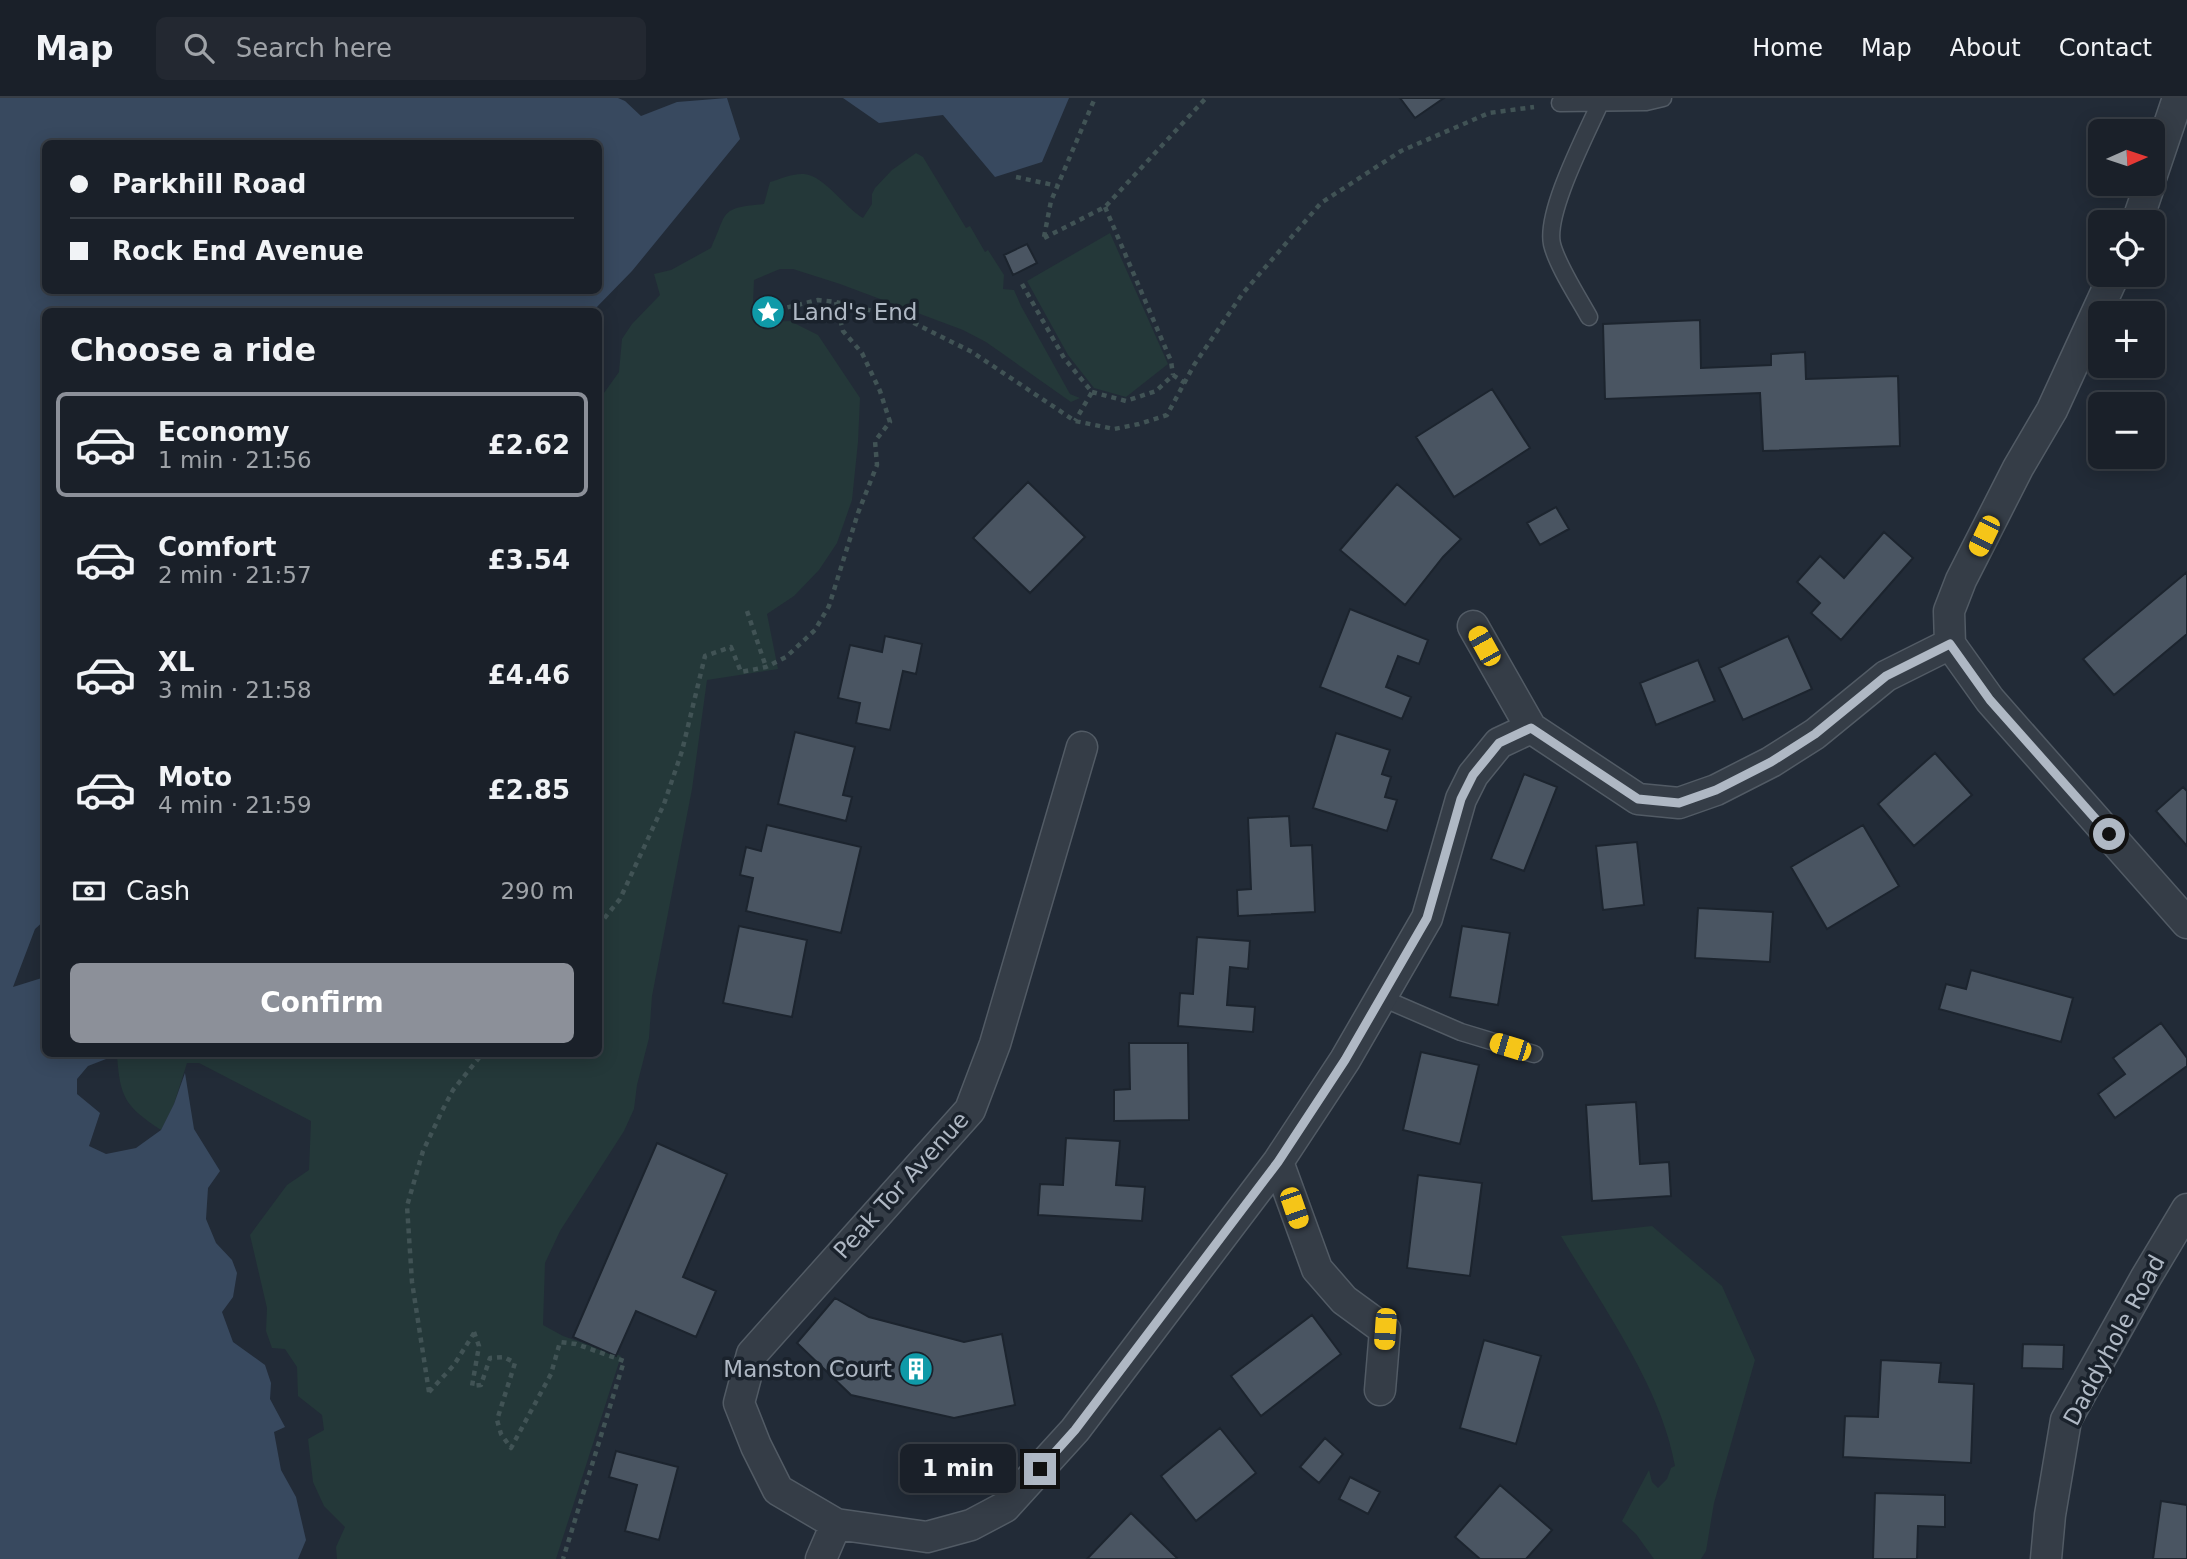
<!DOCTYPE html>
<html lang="en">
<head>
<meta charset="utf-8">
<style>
	body { margin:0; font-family:"DejaVu Sans",sans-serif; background:#232831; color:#f1f3f6; height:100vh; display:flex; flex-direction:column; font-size:26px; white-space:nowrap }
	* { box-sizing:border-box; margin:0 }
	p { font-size:23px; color:#9fa3a8 }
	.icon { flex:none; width:38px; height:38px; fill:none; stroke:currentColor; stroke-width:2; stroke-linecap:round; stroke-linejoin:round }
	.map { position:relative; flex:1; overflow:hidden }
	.details { position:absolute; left:42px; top:210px; width:560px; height:749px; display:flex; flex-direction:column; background:#1a2029; border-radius:10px; box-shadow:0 4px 18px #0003,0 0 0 2px #383e46 }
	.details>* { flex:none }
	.top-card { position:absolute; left:42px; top:42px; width:560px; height:154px; border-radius:10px; box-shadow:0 4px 18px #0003,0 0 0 2px #383e46; display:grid; align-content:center; height:154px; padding:0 28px; background:#1a2029 }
	.needle { width:46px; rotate:87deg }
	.fabs { position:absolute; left:2088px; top:21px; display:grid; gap:14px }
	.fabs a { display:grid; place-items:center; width:77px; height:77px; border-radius:10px; background:#1a2029; box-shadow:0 4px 18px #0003,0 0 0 2px #383e46; font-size:35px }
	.end { position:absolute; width:32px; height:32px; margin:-16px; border:9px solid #afb8c4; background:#111; box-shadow:0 0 0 4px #111 }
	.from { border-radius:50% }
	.bubble { position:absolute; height:49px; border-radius:10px; background:#1a2029; box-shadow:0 4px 18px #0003,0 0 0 2px #383e46; font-size:23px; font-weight:700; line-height:49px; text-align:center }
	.car { position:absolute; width:21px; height:42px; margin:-21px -10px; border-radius:9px; box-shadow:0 0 5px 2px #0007; background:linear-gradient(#f5c518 24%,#345 0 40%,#f5c518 0 76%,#345 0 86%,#f5c518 0) }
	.top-card b { display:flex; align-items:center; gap:24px; height:66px; font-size:26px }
	.top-card b+b { border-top:2px solid #383e46 }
	.top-card i { width:18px; height:18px; background:#f1f3f6 }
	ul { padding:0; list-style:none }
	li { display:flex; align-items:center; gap:21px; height:105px; margin:0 14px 10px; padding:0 14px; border:4px solid transparent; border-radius:10px }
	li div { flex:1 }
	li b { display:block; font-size:26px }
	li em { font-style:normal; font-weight:700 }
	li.selected { border-color:#8c9099 }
	li>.icon { width:63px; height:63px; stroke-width:1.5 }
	h2 { padding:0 28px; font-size:32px; line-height:84px }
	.pay { display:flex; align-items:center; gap:18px; height:77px; padding:0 28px; font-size:26px }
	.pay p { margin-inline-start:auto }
	.button { display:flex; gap:14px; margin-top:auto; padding:14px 28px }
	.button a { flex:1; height:80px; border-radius:10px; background:#8c9099; color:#fff; font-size:28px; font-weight:700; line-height:80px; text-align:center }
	header { display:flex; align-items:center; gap:42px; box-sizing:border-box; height:98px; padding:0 35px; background:#1a2029; border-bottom:2px solid #383e46 }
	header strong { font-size:33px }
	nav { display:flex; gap:38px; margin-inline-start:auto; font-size:24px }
	.search { width:490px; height:63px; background:#232831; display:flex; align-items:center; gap:18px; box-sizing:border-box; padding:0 24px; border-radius:10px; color:#9fa3a8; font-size:26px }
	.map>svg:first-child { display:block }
</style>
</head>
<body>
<header>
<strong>Map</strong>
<div class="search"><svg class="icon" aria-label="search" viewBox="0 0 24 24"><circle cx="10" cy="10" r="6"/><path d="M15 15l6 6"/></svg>Search here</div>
<nav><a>Home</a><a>Map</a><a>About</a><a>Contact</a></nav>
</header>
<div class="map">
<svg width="2187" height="1461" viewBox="0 0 2187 1461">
	<rect width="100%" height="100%" fill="#222b37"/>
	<path fill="#243839" d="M 916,55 L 923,59 L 966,130 L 970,128 L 985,154 L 988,152 L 1004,177 L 1003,191 L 1014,192 L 1021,208 L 1070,296 L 1080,300 L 1071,304 L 986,244 L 963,232 L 840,186 L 793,171 L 780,171 L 754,182 L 753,205 L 767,224 L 790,223 L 818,237 L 860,300 L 858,344 L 852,402 L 837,445 L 819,472 L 794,498 L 767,516 L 778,571 L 707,582 L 692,691 L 652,898 L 649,940 L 637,987 L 634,1011 L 624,1033 L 560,1133 L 545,1165 L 543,1227 L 563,1238 L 621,1258 L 556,1461 L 337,1461 L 336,1449 L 345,1429 L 324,1408 L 313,1384 L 308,1341 L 324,1332 L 322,1317 L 298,1298 L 297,1269 L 285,1251 L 272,1250 L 266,1233 L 267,1210 L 250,1137 L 287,1087 L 309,1072 L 311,1023 L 199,965 L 187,965 L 174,1006 L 161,1032 C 125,1008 120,1000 117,957 L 598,956 L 599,302 L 619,274 L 622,241 L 632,226 L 660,197 L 654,176 L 671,172 L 711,150 C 728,114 718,110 764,106 L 770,84 C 780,81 793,75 804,76 C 825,78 844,109 863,120 L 872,106 L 872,96 L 875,90 L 892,72 Z
		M 1110,135 L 1168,266 L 1126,299 L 1094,290 L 1068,257 L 1027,183 Z
		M 1652,1128 L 1722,1188 L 1755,1262 L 1714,1405 L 1706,1453 L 1701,1461 L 1654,1461 L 1636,1436 L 1622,1423 L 1649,1372 L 1652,1384 L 1658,1390 L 1667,1381 L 1671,1370 L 1675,1368 C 1661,1288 1602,1208 1561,1138 Z"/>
	<path fill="#38495f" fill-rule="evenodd" d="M 0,0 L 618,0 L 625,3 L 641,18 L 677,4 L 727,0 L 740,41 L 632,173 L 593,213 L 46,214 L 46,821 L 35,831 L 13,889 L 45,879 L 46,956 L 119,956 L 88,968 L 77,981 L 77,996 L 100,1015 L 89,1048 L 106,1056 L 136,1050 L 161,1032 L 174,1006 L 185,975 L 194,1031 L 220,1073 L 208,1090 L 206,1121 L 216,1145 L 232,1162 L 237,1175 L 233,1199 L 222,1214 L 233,1244 L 265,1267 L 271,1285 L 270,1301 L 285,1329 L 274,1334 L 281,1372 L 296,1399 L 306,1442 L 298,1461 L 0,1461 ZM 46,46 L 598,46 L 598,192 L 46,192 Z
		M 843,0 L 1069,0 L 1042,64 L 995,79 L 943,17 L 879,25 Z"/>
	<path fill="#4a5562" stroke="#1c242e" stroke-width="2" d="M 1400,0 L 1444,0 L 1415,20 Z
		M 1027,146 L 1037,165 L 1013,177 L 1004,157 Z
		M 1700,222 L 1701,270 L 1771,267 L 1771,256 L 1805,254 L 1806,281 L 1898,278 L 1900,348 L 1763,353 L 1760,295 L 1605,301 L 1603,226 Z
		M 1492,291 L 1530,350 L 1454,399 L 1416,339 Z
		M 1028,384 L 1085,439 L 1030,495 L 973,440 Z
		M 1397,386 L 1461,441 L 1443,459 L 1405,507 L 1340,452 Z
		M 1556,409 L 1569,431 L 1540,447 L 1527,425 Z
		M 1884,434 L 1913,460 L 1841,542 L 1811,515 L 1820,505 L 1797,484 L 1820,458 L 1844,480 Z
		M 2187,474 L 2187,536 L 2114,597 L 2083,561 Z
		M 1350,511 L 1428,542 L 1419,566 L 1398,558 L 1386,589 L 1411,599 L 1402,621 L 1320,589 Z
		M 885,538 L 922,546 L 916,576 L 903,573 L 890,632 L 856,625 L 860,605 L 838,600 L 850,547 L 882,554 Z
		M 1788,538 L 1812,591 L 1743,622 L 1719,570 Z
		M 1698,562 L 1715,603 L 1656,627 L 1640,585 Z
		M 795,634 L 855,649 L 843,697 L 852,699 L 846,723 L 778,706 Z
		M 1336,635 L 1390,652 L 1382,676 L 1391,679 L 1385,699 L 1397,702 L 1387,733 L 1313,710 Z
		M 1935,655 L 1972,697 L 1914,748 L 1878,706 Z
		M 1524,676 L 1557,689 L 1524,773 L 1491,761 Z
		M 2183,689 L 2187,693 L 2187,748 L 2156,713 Z
		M 1289,718 L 1291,748 L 1312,747 L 1315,814 L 1238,818 L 1237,792 L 1251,791 L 1248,720 Z
		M 767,727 L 861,749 L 841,835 L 746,813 L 753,780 L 740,777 L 746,749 L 761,753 Z
		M 1863,727 L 1899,788 L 1827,831 L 1791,769 Z
		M 1637,744 L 1644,807 L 1603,812 L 1596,748 Z
		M 1698,810 L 1773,814 L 1770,864 L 1695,860 Z
		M 739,828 L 807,842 L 792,919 L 723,905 Z
		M 1462,828 L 1510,835 L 1498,907 L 1450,899 Z
		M 1197,839 L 1250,843 L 1248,871 L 1230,869 L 1227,907 L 1255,909 L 1253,934 L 1178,928 L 1180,895 L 1193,896 Z
		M 1971,872 L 2073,900 L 2061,944 L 1939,911 L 1946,886 L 1966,891 Z
		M 2161,925 L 2187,960 L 2187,968 L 2115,1020 L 2098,996 L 2125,976 L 2113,960 Z
		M 1129,945 L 1188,945 L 1189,1022 L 1114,1023 L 1114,992 L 1130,991 Z
		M 1421,954 L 1479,967 L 1460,1046 L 1403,1032 Z
		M 1636,1004 L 1640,1066 L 1669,1064 L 1671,1098 L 1592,1103 L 1586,1007 Z
		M 1066,1040 L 1120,1043 L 1116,1087 L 1145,1089 L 1142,1123 L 1038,1117 L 1040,1086 L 1063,1087 Z
		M 657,1045 L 727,1076 L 683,1179 L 716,1193 L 696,1239 L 636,1213 L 616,1258 L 573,1239 Z
		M 1418,1077 L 1482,1085 L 1470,1178 L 1407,1170 Z
		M 835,1200 L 869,1219 L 964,1244 L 1002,1236 L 1015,1307 L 954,1320 L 851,1297 L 797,1245 Z
		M 1312,1217 L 1341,1256 L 1261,1318 L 1231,1278 Z
		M 1484,1242 L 1541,1258 L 1516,1346 L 1460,1330 Z
		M 2023,1246 L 2064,1247 L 2063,1271 L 2022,1270 Z
		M 1881,1262 L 1941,1265 L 1939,1284 L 1974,1286 L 1971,1365 L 1843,1359 L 1845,1318 L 1878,1319 Z
		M 1220,1330 L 1256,1375 L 1196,1423 L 1161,1378 Z
		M 1325,1340 L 1343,1356 L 1319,1385 L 1300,1369 Z
		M 616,1353 L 678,1369 L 659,1442 L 625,1433 L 637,1387 L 609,1379 Z
		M 1350,1379 L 1380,1394 L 1368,1416 L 1339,1401 Z
		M 1500,1387 L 1552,1432 L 1526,1461 L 1480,1461 L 1455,1439 Z
		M 1875,1395 L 1945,1397 L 1945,1429 L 1918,1428 L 1917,1461 L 1873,1461 Z
		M 2161,1403 L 2187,1407 L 2187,1461 L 2153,1461 Z
		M 1131,1415 L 1177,1460 L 1176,1461 L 1087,1461 Z"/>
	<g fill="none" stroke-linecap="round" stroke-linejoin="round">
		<g stroke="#525b65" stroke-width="19">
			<path id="service" d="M 1560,5 L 1646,4 L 1663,0
				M 1589,219 C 1578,199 1557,167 1552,146 C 1545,114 1587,35 1601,3
				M 1380,899 L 1461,934 L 1534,956"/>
		</g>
		<g stroke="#525b65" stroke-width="33">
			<path id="minor" d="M 2152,77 L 2178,0
				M 2137,124 L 2150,86
				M 2114,177 L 2052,312 L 2018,370 L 1961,482 L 1949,513 L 1950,546 L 1990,602 L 2187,825
				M 1473,528 L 1531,630
				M 1278,1064 L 1317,1171 L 1344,1202 L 1385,1232 L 1380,1292
				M 836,1426 L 778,1392 L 756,1348 L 739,1305 L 752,1256 L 970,1012 L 995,946 L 1082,649
				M 821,1461 L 836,1426 L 927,1439 L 971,1427 L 1005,1409 L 1075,1332 L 1278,1064 L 1345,962 L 1427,820 L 1461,701 L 1473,677 L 1499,645 L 1531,630 L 1638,701 L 1679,705 L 1716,692 L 1771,664 L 1815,636 L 1886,578 L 1950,546
				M 2046,1461 L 2050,1417 L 2066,1322 L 2145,1181 L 2187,1111"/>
		</g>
		<path stroke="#415355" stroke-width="4.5" stroke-dasharray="5 5" stroke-linecap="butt" d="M 1016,79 L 1058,88
			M 1105,109 L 1171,263 L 1173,277
			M 1044,139 L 1051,103 L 1095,0
			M 1044,140 L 1105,109 L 1206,0
			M 1022,186 L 1064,260 L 1092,294 L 1075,323
			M 768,214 L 818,202 L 836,204 L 906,221 L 972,254 L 1075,323 L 1114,331 L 1139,326 L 1167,317 L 1194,267 L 1243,195 L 1321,105 L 1401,53 L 1489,15 L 1534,9
			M 1173,277 L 1185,285
			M 1092,294 L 1126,303 L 1156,293 L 1173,277
			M 747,513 L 766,569
			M 598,828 L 620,801 L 664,706 L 682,653 L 705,558 L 731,549 L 741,574 L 766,569 L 786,559 L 815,532 L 829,508 L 858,415 L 877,367 L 875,343 L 890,324 L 880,293 L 862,255 L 843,233 L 836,204
			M 474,1234 L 479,1248 L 472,1288 L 481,1287 L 490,1260 L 504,1259 L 515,1265 L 497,1322 L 501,1336 L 511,1350 L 551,1276 L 560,1244 L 576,1246 L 624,1263 L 563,1461
			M 429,1294 L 412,1184 L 407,1108 L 423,1053 L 442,1013 L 453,992 L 482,956
			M 429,1294 L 454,1267 L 474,1235"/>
		<use href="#service" stroke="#353d47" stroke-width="16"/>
		<use href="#minor" stroke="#353d47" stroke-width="30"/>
	</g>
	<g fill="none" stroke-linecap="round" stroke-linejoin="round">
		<path stroke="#afb8c4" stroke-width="9" d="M 1040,1371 L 1075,1332 L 1278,1064 L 1345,962 L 1427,820 L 1461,701 L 1473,677 L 1499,645 L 1531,630 L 1638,701 L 1679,705 L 1716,692 L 1771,664 L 1815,636 L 1886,578 L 1950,546 L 1990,602 L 2109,736"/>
	</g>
	<defs>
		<g id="sight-disc" transform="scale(1.75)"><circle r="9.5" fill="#0f9aa8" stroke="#1a222c"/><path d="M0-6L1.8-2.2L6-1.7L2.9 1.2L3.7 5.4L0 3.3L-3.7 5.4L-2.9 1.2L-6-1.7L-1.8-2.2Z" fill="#fff"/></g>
		<g id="building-disc" transform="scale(1.75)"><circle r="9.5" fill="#0f9aa8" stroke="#1a222c"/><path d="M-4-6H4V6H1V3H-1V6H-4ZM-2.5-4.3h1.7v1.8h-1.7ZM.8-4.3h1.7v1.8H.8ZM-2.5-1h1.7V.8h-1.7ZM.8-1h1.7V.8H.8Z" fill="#fff"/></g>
	</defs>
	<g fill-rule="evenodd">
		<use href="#sight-disc" x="768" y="214"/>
		<use href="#building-disc" x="916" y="1271"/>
	</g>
	<g text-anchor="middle" stroke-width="7" stroke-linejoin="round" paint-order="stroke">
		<g font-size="23" fill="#afb8c4" stroke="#1a222c" text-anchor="start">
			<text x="792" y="222">Land's End</text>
			<text x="892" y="1279" text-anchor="end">Manston Court</text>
		</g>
		<g font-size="23" fill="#afb8c4" stroke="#1a222c">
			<text transform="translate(901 1087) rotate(-48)" y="8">Peak Tor Avenue</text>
			<text transform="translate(2114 1242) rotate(-62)" y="8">Daddyhole Road</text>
		</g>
	</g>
</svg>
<div class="fabs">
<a><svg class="needle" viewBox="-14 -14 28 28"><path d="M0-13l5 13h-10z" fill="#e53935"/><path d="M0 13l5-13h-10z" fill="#9fa3a8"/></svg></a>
<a><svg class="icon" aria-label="locate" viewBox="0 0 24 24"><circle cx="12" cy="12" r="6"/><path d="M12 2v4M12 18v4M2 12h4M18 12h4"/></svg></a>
<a>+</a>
<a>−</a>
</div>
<i class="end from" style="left:2109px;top:736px"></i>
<i class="end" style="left:1040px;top:1371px"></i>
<div class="bubble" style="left:900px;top:1346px;width:116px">1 min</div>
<i class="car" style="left:1984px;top:438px;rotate:206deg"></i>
<i class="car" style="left:1484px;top:548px;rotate:331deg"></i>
<i class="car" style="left:1510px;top:949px;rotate:287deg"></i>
<i class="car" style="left:1294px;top:1110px;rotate:161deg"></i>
<i class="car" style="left:1385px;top:1231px;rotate:184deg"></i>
<div class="top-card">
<b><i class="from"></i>Parkhill Road</b>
<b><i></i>Rock End Avenue</b>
</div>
<section class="details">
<h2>Choose a ride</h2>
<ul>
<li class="selected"><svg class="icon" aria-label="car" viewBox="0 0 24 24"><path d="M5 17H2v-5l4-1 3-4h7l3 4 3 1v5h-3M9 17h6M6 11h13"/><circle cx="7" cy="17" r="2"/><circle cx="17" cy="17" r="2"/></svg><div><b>Economy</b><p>1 min · 21:56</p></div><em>£2.62</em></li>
<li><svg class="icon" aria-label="car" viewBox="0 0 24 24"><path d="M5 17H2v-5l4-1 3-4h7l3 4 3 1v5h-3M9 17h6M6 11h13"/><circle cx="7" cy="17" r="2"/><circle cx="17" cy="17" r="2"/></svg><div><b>Comfort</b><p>2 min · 21:57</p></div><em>£3.54</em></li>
<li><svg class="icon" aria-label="car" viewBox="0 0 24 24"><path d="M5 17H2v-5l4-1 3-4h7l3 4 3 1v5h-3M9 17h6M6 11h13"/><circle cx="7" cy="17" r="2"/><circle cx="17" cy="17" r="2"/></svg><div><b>XL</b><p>3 min · 21:58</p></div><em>£4.46</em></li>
<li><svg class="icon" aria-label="car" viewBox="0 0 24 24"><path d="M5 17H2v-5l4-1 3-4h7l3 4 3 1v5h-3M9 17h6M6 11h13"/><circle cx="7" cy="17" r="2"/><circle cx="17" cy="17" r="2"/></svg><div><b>Moto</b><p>4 min · 21:59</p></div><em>£2.85</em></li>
</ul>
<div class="pay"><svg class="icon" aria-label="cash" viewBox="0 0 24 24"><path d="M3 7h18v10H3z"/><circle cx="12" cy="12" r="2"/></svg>Cash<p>290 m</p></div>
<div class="button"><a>Confirm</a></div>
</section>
</div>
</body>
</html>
